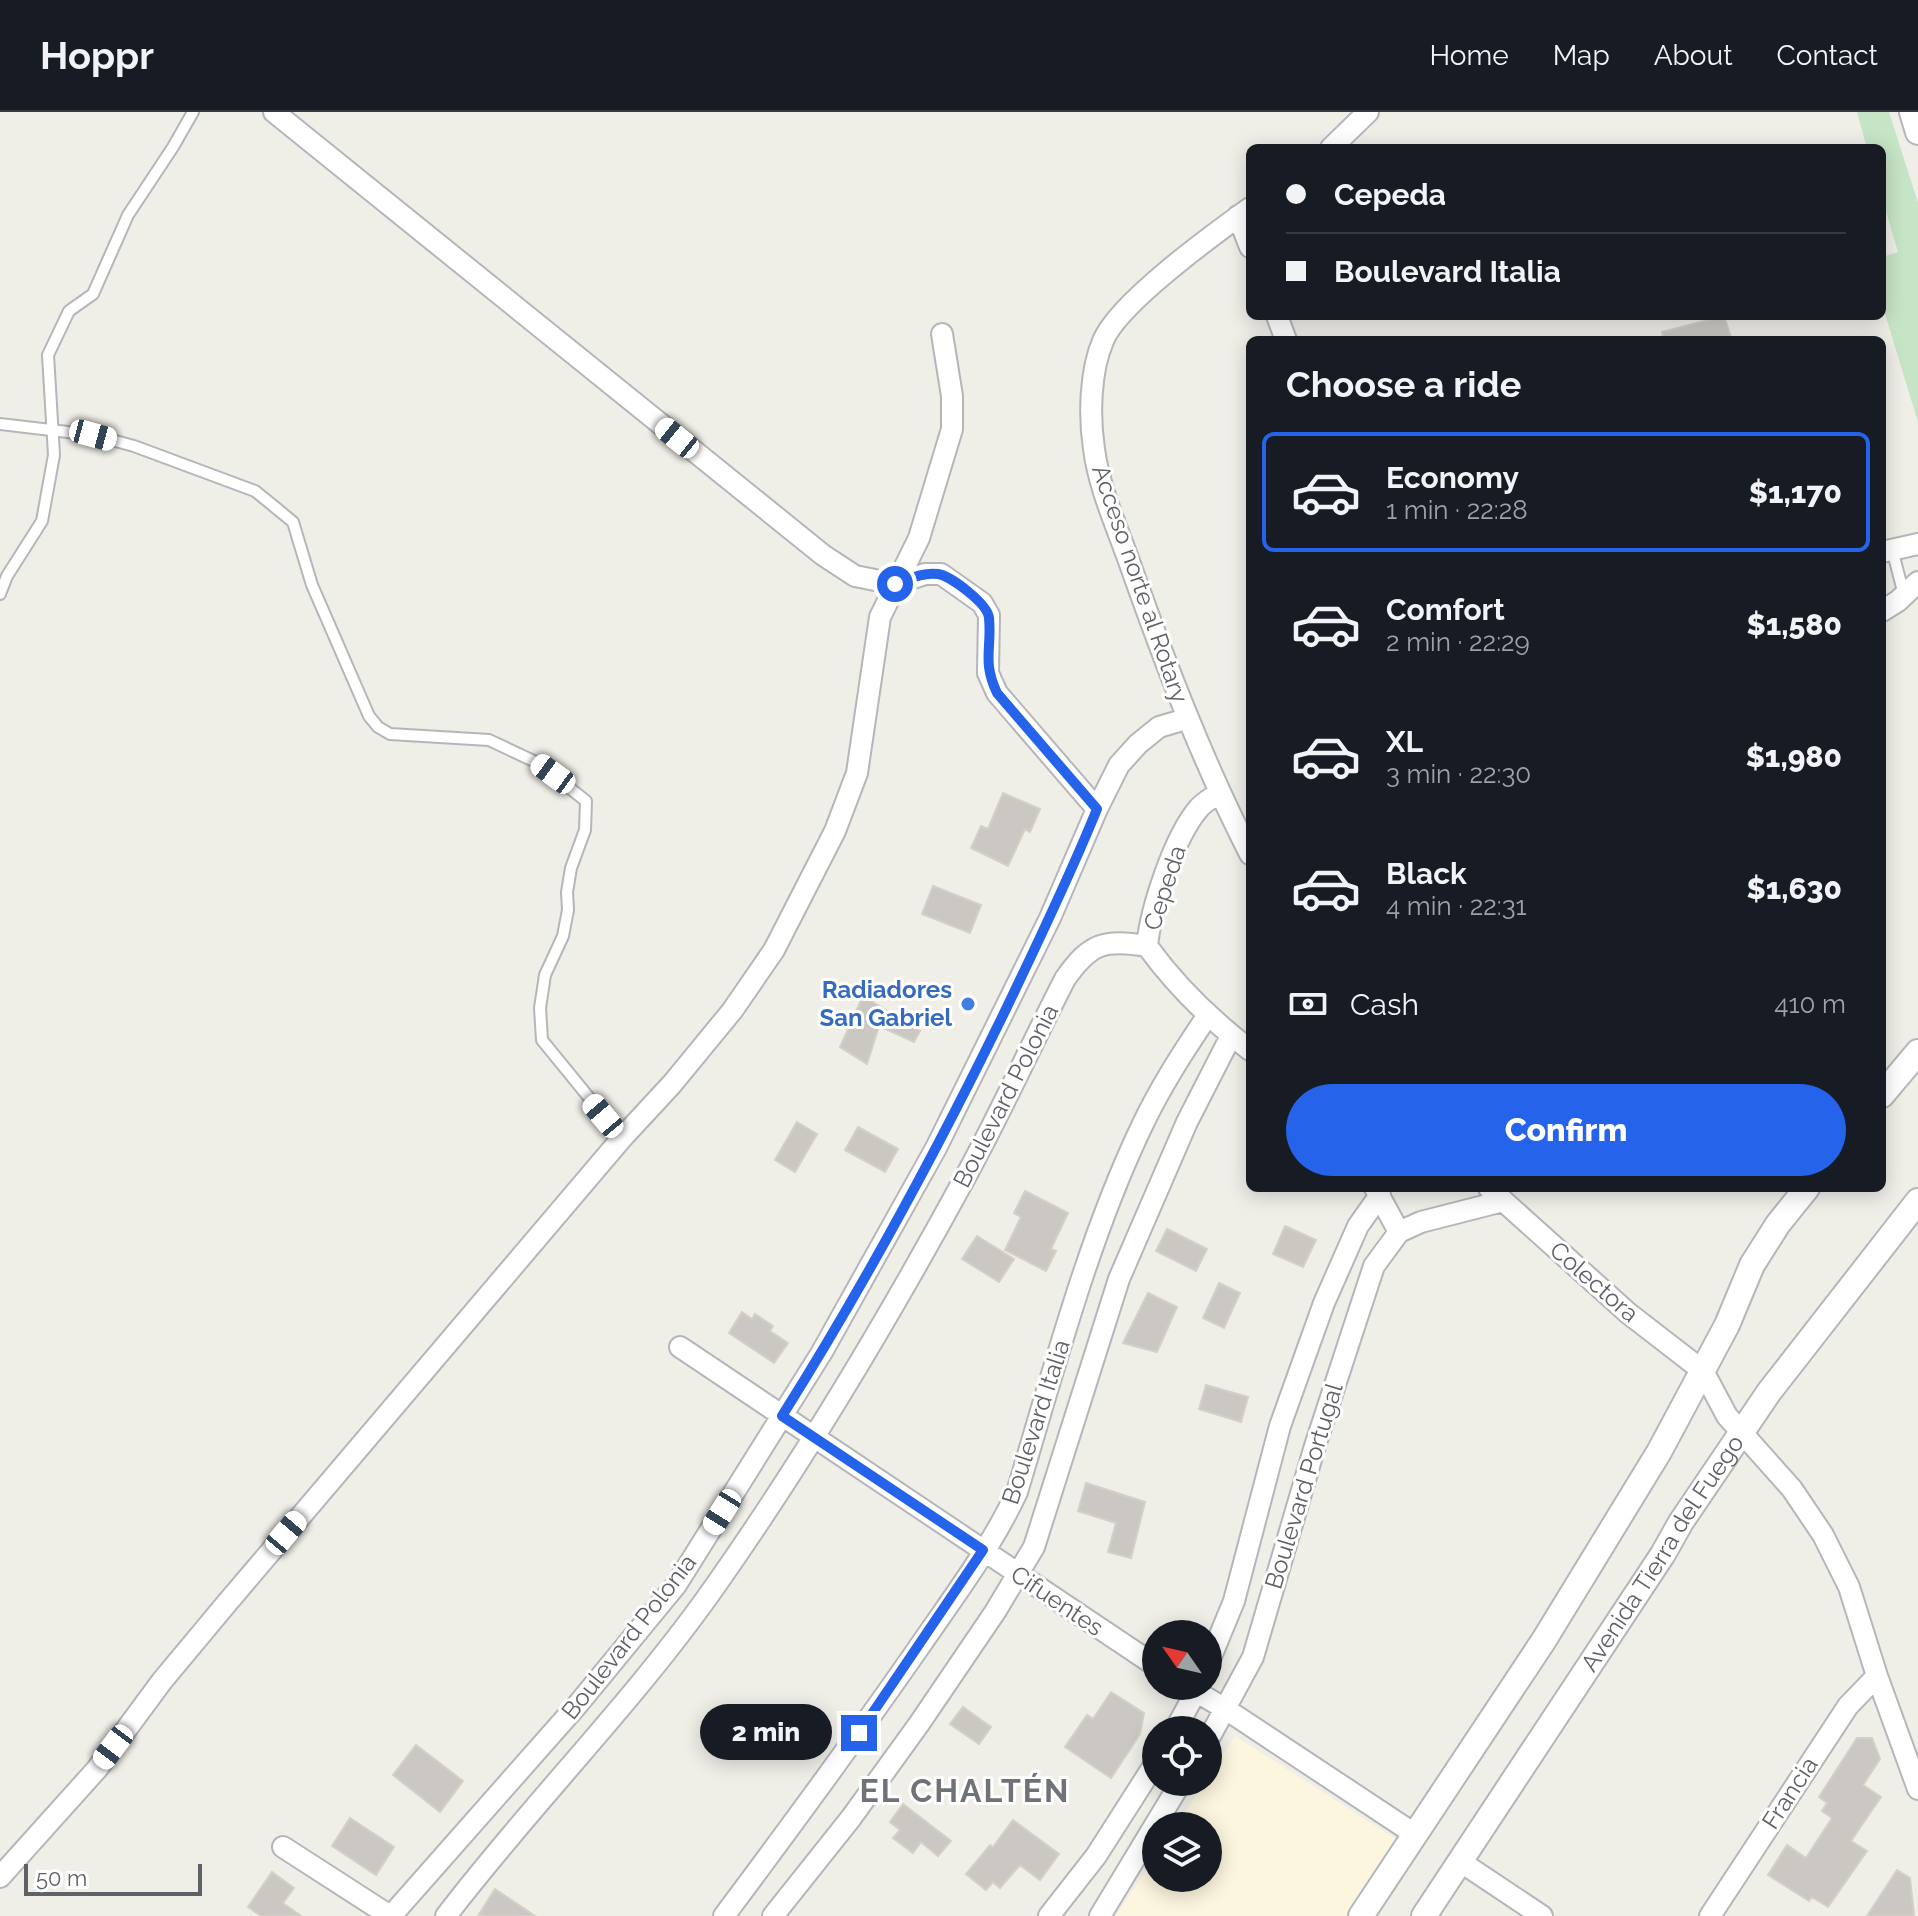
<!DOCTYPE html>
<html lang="en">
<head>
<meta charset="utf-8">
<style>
	body { margin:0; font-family:Raleway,sans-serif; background:#20242c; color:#f1f3f6; height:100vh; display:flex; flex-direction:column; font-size:30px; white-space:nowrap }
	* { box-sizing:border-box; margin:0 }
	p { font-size:26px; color:#9ea1a6 }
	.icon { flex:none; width:44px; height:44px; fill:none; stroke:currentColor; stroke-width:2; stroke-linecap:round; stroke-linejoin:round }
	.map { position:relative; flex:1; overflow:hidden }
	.panel { position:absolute; left:1246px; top:224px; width:640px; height:856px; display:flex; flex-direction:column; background:#171b24; border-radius:12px; box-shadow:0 4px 20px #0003 }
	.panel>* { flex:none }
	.guide { position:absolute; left:1246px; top:32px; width:640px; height:176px; border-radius:12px; box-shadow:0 4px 20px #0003; display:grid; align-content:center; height:176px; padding:0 40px; background:#171b24 }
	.needle { width:52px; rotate:304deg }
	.controls { position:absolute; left:1142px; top:1508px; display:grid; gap:16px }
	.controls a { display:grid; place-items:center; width:80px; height:80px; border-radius:50%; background:#171b24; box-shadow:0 4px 20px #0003; font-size:40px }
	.scale { position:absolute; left:24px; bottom:20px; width:178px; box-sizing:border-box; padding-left:8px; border:4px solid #5e6166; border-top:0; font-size:22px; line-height:28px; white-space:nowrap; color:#5e6166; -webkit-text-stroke:6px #fff; paint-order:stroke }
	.end { position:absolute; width:36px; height:36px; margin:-18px; border:10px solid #2563eb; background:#fff; box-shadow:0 0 0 4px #fff }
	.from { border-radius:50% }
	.bubble { position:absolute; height:56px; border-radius:28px; background:#171b24; box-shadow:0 4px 20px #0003; font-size:26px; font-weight:800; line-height:56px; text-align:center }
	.car { position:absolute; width:24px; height:48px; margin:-24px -12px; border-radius:10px; box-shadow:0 0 6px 2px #0007; background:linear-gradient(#fff 24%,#345 0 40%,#fff 0 76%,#345 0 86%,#fff 0) }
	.guide b { display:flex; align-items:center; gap:28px; height:76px; font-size:30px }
	.guide b+b { border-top:2px solid #363941 }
	.guide i { width:20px; height:20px; background:#f1f3f6 }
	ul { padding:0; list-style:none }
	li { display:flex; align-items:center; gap:24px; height:120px; margin:0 16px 12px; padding:0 24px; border:4px solid transparent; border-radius:12px }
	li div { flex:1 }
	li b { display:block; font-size:30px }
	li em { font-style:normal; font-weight:800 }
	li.current { border-color:#2563eb }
	li>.icon { width:72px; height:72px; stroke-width:1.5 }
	h2 { padding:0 40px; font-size:36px; line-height:96px }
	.pay { display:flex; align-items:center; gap:20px; height:88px; padding:0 40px; font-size:30px }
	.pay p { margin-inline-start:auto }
	.action { display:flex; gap:16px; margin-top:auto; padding:16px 40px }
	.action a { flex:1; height:92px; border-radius:48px; background:#2563eb; color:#fff; font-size:32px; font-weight:800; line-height:92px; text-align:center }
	header { display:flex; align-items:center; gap:48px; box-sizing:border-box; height:112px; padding:0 40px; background:#171b24; border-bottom:2px solid #363941 }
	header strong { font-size:38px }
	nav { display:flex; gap:44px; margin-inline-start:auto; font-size:28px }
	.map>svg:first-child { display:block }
</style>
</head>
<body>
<header>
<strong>Hoppr</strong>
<nav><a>Home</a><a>Map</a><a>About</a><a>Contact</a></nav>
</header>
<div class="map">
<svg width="1918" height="1804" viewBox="0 0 1918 1804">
	<rect width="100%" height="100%" fill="#efeee7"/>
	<path fill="#fcf6df" d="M 1235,1624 L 1399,1729 L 1349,1804 L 1115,1804 L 1156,1744 L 1156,1766 L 1208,1766 L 1208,1714 L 1176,1714 L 1205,1670 L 1208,1670 L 1208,1665 Z"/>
	<path fill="#c5e5c6" d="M 1857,0 L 1889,0 L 1918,91 L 1918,310 L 1882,192 L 1882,145 L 1898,140 L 1882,86 L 1882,36 L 1867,36 Z"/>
	<path fill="#cbc8c4" stroke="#d4d0c5" stroke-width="2" d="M 1724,204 L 1732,228 L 1663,228 L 1662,220 Z
		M 1003,681 L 1040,697 L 1030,720 L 1025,717 L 1008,754 L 971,736 L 981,714 L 988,717 Z
		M 933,774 L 981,793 L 970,821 L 922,802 Z
		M 863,884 L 920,919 L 914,930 L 879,914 L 867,952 L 840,935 Z
		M 797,1010 L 817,1022 L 795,1060 L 775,1048 Z
		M 858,1015 L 898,1037 L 885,1060 L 845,1038 Z
		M 1025,1079 L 1068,1101 L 1051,1137 L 1056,1139 L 1046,1159 L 1005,1138 L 1021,1105 L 1014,1101 Z
		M 1285,1114 L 1316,1128 L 1303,1155 L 1273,1142 Z
		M 1167,1117 L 1207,1137 L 1196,1159 L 1156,1139 Z
		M 977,1124 L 1014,1147 L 999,1170 L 962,1147 Z
		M 1219,1171 L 1240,1181 L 1224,1216 L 1203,1206 Z
		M 1148,1181 L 1177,1195 L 1157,1240 L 1123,1231 Z
		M 742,1200 L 752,1207 L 755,1202 L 773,1214 L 770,1219 L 788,1231 L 774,1251 L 729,1221 Z
		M 1206,1273 L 1248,1285 L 1241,1310 L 1199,1297 Z
		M 1086,1371 L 1145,1390 L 1131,1446 L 1108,1440 L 1116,1411 L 1078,1399 Z
		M 1111,1580 L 1144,1601 L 1140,1622 L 1111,1666 L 1065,1635 L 1087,1603 L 1093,1607 Z
		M 963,1595 L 991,1615 L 979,1632 L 950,1612 Z
		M 1857,1626 L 1872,1626 L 1880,1647 L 1863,1673 L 1881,1685 L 1851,1729 L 1867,1739 L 1828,1795 L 1812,1785 L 1809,1789 L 1768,1763 L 1787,1733 L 1806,1746 L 1832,1706 L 1822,1699 L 1827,1691 L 1819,1685 Z
		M 416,1633 L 463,1669 L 440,1700 L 393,1663 Z
		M 903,1692 L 951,1729 L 938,1744 L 921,1730 L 913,1741 L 893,1726 L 900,1718 L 890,1710 Z
		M 350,1706 L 394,1735 L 376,1763 L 332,1734 Z
		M 1013,1708 L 1059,1742 L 1040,1768 L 1020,1753 L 1000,1776 L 993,1770 L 986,1778 L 966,1762 L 990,1733 L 993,1735 Z
		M 1897,1758 L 1910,1766 L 1914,1804 L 1867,1804 Z
		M 272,1760 L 294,1776 L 283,1791 L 301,1804 L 261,1804 L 248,1795 Z
		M 495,1777 L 535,1804 L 478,1804 Z"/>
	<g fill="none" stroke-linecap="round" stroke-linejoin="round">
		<g stroke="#b4b6ba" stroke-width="14">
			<path id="service" d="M 0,312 L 93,323 L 134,334 L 255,379 L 276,396 L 293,410 L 312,473 L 369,604 L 378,615 L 390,622 L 489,628 L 538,651 L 586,689 L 585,718 L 571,756 L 567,780 L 568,798 L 563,824 L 545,863 L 540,896 L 542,928 L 622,1026
				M 1892,437 L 1904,483
				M 0,482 L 7,464 L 42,409 L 54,343 L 48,243 L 69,199 L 93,182 L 128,103 L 173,35 L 193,0"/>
		</g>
		<g stroke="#b4b6ba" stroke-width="24">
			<path id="minor" d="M 274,0 L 823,443 L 855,464 L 895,472 L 925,462 L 941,462 L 982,491 L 989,503 L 988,561 L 997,581 L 1097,697
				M 1331,36 L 1368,0
				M 1250,96 C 1214,122 1118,191 1103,229 C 1090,259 1089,304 1094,337 C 1099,376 1117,415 1130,452 C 1165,551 1202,648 1250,742
				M 1238,104 L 1250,135
				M 1277,204 L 1286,228
				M 1882,440 L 1918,432
				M 1882,499 L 1898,489 L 1918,470
				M 1219,681 C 1212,686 1204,690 1199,696 C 1174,725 1151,796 1147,834 C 1176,874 1211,908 1250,938
				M 1375,1076 L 1399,1120
				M 1489,1076 L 1628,1201 L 1703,1259 L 1727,1304 L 1792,1377 L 1823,1423 L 1849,1475 L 1877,1564 L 1918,1677
				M 680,1235 L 1156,1554
				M 1208,1552 L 1234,1489 L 1280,1314 L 1324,1191 L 1358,1114 L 1380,1083
				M 1187,1574 L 1227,1598 L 1416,1723
				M 1175,1618 L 1199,1574
				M 1208,1628 L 1253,1545 L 1315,1334 L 1374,1154 L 1399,1120 L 1421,1110 L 1503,1089
				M 283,1735 L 390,1804
				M 1461,1750 L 1542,1804
				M 0,1765 L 97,1657 L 162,1569 L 227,1491 L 622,1026 L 672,972 L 732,899 L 774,838 L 835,719 L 857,661 L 880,505 L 919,426 L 952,317 L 952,284 L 942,222
				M 391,1804 L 579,1591 L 676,1473 L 822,1240 L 936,1036 L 1050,806 L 1097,697 L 1119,653 L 1138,632 L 1159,615 L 1186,607
				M 446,1804 C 533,1690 636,1588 718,1470 C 809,1340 891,1202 967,1062 C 1002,998 1032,931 1065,867 C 1090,831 1104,827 1147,834
				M 724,1804 C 789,1717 853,1630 915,1541 C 950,1490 991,1436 1017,1380 C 1053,1261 1087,1130 1140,1018 C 1159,977 1183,940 1208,903
				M 773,1804 L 851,1706 L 919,1612 L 995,1500 L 1034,1435 L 1119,1167 L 1187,1010 L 1231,924
				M 1049,1804 L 1096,1744 L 1156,1650
				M 1100,1804 L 1181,1670
				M 1710,1804 L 1848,1594 L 1877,1564"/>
		</g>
		<g stroke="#b4b6ba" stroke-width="28">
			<g id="tertiary">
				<path d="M 1912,0 L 1918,20"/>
				<path d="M 1882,983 L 1918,940"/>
				<path d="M 1361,1804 L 1544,1528 L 1659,1340 L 1727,1213 L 1752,1153 L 1778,1112 L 1807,1076"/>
				<path id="s1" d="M 1424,1804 L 1663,1442 L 1681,1410 L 1769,1280 L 1918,1089"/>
			</g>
		</g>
		<use href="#service" stroke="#fff" stroke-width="10"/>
		<use href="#minor" stroke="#fff" stroke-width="20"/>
		<use href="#tertiary" stroke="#fff" stroke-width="24"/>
	</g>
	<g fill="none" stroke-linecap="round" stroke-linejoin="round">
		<path stroke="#2563eb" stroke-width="10" d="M 859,1621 L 983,1438 L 782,1304 C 865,1172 939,1035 1007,895 C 1038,830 1070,764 1097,697 L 997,581 C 982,549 992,537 989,506 C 988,492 951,464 938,462 C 923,460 909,467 895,472"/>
	</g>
	<circle fill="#3f7fe0" stroke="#fff" stroke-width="3" cx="968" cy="892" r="8"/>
	<g text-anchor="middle" stroke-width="6" stroke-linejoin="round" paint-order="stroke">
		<g font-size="24" fill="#5e6166" stroke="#fff">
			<text transform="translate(1140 472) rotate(71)" y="8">Acceso norte al Rotary</text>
			<text transform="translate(1165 776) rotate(-72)" y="8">Cepeda</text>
			<text transform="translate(1006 984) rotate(-63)" y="8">Boulevard Polonia</text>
			<text transform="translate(1594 1170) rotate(41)" y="8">Colectora</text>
			<text transform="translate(1036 1310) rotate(-72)" y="8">Boulevard Italia</text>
			<text transform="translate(1304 1374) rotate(-73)" y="8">Boulevard Portugal</text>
			<text dy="8" stroke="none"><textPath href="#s1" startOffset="434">Avenida Tierra del Fuego</textPath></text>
			<text transform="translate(1057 1489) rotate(34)" y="8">Cifuentes</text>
			<text transform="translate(629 1525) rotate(-52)" y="8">Boulevard Polonia</text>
			<text transform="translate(1790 1681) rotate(-57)" y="8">Francia</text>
		</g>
		<g font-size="24" font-weight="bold" fill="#366cbe" stroke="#fff" text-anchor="end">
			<text x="952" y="886">Radiadores<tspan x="952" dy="28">San Gabriel</tspan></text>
		</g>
		<g font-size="32" font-weight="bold" letter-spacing="2" fill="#6f7378" stroke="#fff">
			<text x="965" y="1690">EL CHALTÉN</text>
		</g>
	</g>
</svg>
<div class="controls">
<a><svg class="needle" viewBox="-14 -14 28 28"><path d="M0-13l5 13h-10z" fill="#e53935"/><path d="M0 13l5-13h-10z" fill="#9ea1a6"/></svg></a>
<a><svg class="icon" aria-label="locate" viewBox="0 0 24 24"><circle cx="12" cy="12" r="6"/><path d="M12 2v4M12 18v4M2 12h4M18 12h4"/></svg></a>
<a><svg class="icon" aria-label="layers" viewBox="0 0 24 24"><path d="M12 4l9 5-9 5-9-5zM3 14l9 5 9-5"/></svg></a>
</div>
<div class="scale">50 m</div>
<i class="end from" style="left:895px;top:472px"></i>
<i class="end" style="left:859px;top:1621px"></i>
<div class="bubble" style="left:700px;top:1592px;width:132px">2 min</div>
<i class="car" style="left:93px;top:323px;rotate:105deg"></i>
<i class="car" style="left:677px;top:326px;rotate:309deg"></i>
<i class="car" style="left:553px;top:662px;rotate:306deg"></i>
<i class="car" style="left:603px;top:1004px;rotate:320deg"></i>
<i class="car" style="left:722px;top:1400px;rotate:212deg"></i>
<i class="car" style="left:286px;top:1421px;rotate:40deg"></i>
<i class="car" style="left:113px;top:1635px;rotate:217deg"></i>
<div class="guide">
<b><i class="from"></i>Cepeda</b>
<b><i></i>Boulevard Italia</b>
</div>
<section class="panel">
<h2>Choose a ride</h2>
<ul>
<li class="current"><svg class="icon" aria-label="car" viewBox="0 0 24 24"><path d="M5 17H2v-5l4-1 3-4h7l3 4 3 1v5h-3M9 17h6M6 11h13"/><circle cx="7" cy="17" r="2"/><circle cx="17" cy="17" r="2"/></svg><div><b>Economy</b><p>1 min · 22:28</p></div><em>$1,170</em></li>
<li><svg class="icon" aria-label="car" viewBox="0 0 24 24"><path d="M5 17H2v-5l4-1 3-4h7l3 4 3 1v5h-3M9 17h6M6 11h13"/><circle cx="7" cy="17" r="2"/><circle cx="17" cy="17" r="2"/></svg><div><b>Comfort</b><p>2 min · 22:29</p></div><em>$1,580</em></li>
<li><svg class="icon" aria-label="car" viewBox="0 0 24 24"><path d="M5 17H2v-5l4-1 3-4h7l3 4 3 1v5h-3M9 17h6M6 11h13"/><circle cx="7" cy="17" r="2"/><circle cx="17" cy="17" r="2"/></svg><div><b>XL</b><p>3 min · 22:30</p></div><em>$1,980</em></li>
<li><svg class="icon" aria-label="car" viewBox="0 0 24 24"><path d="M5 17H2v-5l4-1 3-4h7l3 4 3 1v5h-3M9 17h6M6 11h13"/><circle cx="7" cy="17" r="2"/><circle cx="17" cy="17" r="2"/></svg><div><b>Black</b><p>4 min · 22:31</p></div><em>$1,630</em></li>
</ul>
<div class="pay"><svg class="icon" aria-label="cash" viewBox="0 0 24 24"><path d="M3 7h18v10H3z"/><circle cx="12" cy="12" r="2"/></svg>Cash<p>410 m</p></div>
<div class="action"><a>Confirm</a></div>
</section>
</div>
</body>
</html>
